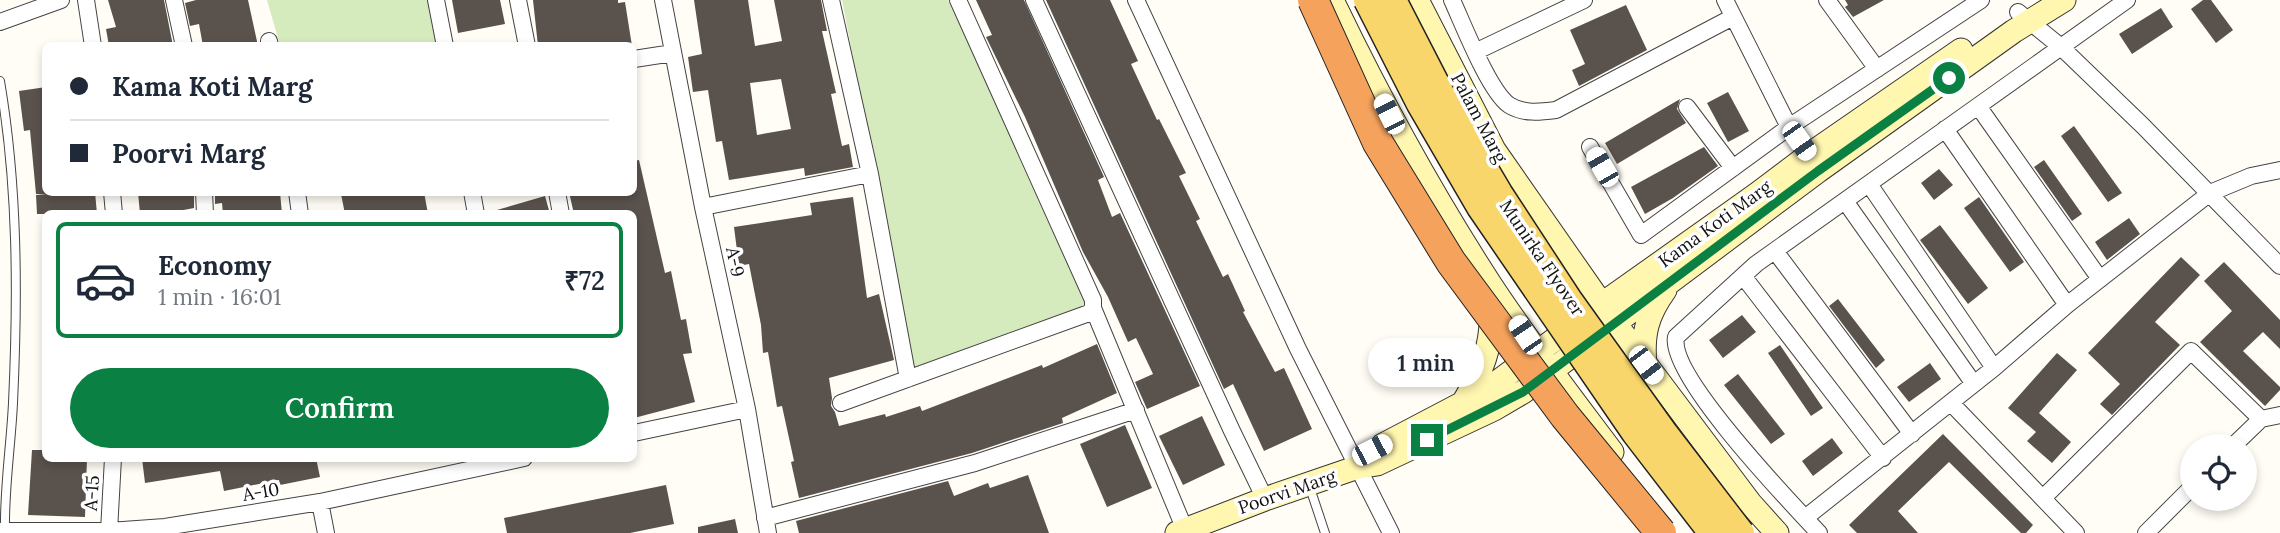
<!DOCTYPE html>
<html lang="en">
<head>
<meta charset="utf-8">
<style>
	body { margin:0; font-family:Lora,serif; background:#f2f2f3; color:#1f2937; height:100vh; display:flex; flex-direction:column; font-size:26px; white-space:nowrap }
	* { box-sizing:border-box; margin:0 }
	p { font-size:23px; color:#747a83 }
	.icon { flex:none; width:38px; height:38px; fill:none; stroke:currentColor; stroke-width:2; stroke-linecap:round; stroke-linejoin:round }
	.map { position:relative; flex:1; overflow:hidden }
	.details { position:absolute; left:42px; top:210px; width:595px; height:252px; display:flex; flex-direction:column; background:#fff; border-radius:10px; box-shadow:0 4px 10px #0003 }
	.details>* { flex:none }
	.guide { position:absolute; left:42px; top:42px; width:595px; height:154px; border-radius:10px; box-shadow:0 4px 10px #0003; display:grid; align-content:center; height:154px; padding:0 28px; background:#fff }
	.controls { position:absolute; left:2180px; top:434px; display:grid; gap:14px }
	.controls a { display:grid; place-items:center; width:77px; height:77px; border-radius:50%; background:#fff; box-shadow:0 4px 10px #0003; font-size:35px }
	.end { position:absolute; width:32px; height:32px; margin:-16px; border:9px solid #0b8043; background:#fff; box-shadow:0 0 0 4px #fff }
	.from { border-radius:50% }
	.bubble { position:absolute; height:49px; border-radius:24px; background:#fff; box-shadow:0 4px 10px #0003; font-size:23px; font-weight:600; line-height:49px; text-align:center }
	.car { position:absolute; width:21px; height:42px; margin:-21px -10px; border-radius:9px; box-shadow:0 0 5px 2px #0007; background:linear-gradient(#fff 24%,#345 0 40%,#fff 0 76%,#345 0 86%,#fff 0) }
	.guide b { display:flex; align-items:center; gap:24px; height:66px; font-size:26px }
	.guide b+b { border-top:2px solid #e0e1e3 }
	.guide i { width:18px; height:18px; background:#1f2937 }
	ul { padding:12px 0 0; list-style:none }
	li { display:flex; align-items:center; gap:21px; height:116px; margin:0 14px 10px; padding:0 14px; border:4px solid #e0e1e3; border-radius:10px }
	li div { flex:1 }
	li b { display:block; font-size:26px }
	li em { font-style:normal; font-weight:600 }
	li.active { border-color:#0b8043 }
	li>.icon { width:63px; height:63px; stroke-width:1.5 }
	.action { display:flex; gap:14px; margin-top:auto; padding:14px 28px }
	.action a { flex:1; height:80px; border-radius:42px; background:#0b8043; color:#fff; font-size:28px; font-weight:600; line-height:80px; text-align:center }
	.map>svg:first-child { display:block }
</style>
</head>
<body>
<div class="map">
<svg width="2280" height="533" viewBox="0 0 2280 533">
	<rect width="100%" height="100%" fill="#fffdf5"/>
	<path fill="#d5ebbd" d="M 267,0 L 428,0 L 436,45 L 280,45 Z
		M 842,0 L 948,0 L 1089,305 L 913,369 Z"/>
	<path fill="#5a524d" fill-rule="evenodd" d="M 108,0 L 164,0 L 173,46 L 109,46 L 106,29 L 116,27 Z
		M 196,0 L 248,0 L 258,46 L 203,46 L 199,24 L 190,26 L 185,3 Z
		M 452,0 L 500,0 L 505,24 L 458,33 Z
		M 533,0 L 618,0 L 618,3 L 625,2 L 632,46 L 538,46 Z
		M 694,0 L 748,0 L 755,46 L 782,41 L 774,0 L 821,0 L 827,31 L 822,31 L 836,93 L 831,94 L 842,146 L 849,144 L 853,167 L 805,176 L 804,168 L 729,180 L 722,141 L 716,142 L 708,90 L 693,92 L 688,57 L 702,54 ZM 781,79 L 791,129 L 757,135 L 750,83 Z
		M 976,0 L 1024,0 L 1104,177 L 1098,180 L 1112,217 L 1120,213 L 1200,386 L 1147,409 L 1135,382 L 1153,374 L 1136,338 L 1128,342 L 1108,297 L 1083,252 L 1025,117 L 986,37 L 992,35 Z
		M 1046,0 L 1110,0 L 1138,61 L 1131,64 L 1157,120 L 1159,119 L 1186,173 L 1179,176 L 1200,219 L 1196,221 L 1223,277 L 1228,274 L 1245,311 L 1243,312 L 1275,372 L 1284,368 L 1312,429 L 1264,451 L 1233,384 L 1224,389 Z
		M 1845,0 L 1884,0 L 1853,17 L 1845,7 L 1848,5 Z
		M 2203,0 L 2211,0 L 2233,30 L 2216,43 L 2191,9 Z
		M 1626,5 L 1647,50 L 1579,86 L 1572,70 L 1585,64 L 1570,30 Z
		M 2161,8 L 2173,27 L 2132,54 L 2119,34 Z
		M 46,87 L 46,194 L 36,194 L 30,130 L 24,131 L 19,91 Z
		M 1728,92 L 1749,131 L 1728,142 L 1707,103 Z
		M 1680,99 L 1677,109 L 1686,123 L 1617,164 L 1605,143 Z
		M 2074,126 L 2122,193 L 2108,202 L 2061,136 Z
		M 1704,147 L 1718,166 L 1673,198 L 1645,214 L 1631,187 Z
		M 639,160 L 665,273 L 671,271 L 681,320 L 686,319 L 692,353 L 683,354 L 695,402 L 634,418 L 634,214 L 574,214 L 569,192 L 634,192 L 634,161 Z
		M 2044,160 L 2082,214 L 2072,221 L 2034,167 Z
		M 1939,169 L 1953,185 L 1934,200 L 1921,183 Z
		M 70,192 L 95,192 L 97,214 L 37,214 L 36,195 Z
		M 138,192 L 194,192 L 194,208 L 162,214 L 140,214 Z
		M 215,192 L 280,192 L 282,214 L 223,214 L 222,203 L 215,204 Z
		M 350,192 L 424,192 L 428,214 L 345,214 L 341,194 Z
		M 545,196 L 550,214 L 497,214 L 497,210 Z
		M 853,197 L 867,298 L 879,294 L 894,360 L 829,378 L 832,398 L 831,406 L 835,412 L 839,426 L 885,414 L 886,417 L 920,406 L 922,411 L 1042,365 L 1043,368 L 1097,344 L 1117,393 L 1062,418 L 1063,423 L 972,453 L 799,498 L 791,462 L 794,461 L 782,406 L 777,407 L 768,352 L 763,353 L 761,325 L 749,264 L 739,266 L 734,227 L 812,215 L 810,203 Z
		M 1979,197 L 2024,262 L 2010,272 L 1964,208 Z
		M 2129,218 L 2140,234 L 2107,260 L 2095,242 Z
		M 1940,225 L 1988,288 L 1968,304 L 1920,240 Z
		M 2181,257 L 2200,275 L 2155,322 L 2180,345 L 2112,415 L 2100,404 L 2120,384 L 2088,353 Z
		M 2224,262 L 2280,320 L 2280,349 L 2263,332 L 2243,351 L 2280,387 L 2280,390 L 2265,406 L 2200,342 L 2232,311 L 2204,281 Z
		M 1838,299 L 1885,360 L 1876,368 L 1829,306 Z
		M 1742,315 L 1756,332 L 1723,358 L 1709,340 Z
		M 1780,345 L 1823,408 L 1811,416 L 1768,353 Z
		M 2057,353 L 2077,370 L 2039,413 L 2071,442 L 2052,463 L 2027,441 L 2036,432 L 2008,408 Z
		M 1930,363 L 1941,379 L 1909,402 L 1897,387 Z
		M 1738,374 L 1785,434 L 1771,444 L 1724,385 Z
		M 1202,416 L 1225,465 L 1183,485 L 1159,436 Z
		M 1125,425 L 1152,488 L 1107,507 L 1080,444 Z
		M 1943,434 L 2033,525 L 2026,533 L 2021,533 L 1949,462 L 1898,511 L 1918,533 L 1857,533 L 1849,525 Z
		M 1832,438 L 1843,453 L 1813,476 L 1802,461 Z
		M 32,450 L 46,450 L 46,458 L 87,458 L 85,517 L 28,515 Z
		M 142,458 L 316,458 L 320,477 L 280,485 L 279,480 L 224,491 L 220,471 L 145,483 Z
		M 1028,475 L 1049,533 L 799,533 L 796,521 L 948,481 L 954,496 L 988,483 L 990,488 Z
		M 666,485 L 674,524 L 630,533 L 507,533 L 504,518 Z
		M 735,519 L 738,533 L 698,533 L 698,527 Z"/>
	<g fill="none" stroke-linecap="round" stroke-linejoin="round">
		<g stroke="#444" stroke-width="10">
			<path id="lane" d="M 0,81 C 18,187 18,296 13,403 C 11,445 4,489 5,531
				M 1309,485 L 1325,533"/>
		</g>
		<g stroke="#444" stroke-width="18">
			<path id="street" d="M 86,0 L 93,46
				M 174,0 L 184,46
				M 436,0 L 445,46
				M 518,0 L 527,46
				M 663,0 L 703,207 L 747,409 L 768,533
				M 831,0 L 870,174 L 908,379
				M 1034,0 L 1232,431 L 1265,499
				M 1136,0 L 1298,349 L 1391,533
				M 1452,0 C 1463,24 1489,91 1509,105 C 1523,114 1540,112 1556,110 L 1733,17
				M 1725,0 L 1789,127 L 1814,164
				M 1827,0 L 1877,69
				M 2018,12 L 2061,47 L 2143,126 L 2280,266
				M 0,22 L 61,0
				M 269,41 L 270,46
				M 1477,51 L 1584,0
				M 634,59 L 673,53
				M 1978,106 L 2100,279
				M 1687,107 L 1733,168
				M 1945,129 L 2067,305
				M 1590,147 L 1641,235 L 1789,127 L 1981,0
				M 1869,184 L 1994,368
				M 112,192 L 114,214
				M 204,192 L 205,214
				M 297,192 L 300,214
				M 472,192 L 476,214
				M 557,192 L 561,214
				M 1845,201 L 1974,384
				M 703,207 L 870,174
				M 1775,251 L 1912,434
				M 1743,276 L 1883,458
				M 1093,308 L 1185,530
				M 841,403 L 1089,313 L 1093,308 L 1093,300 L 958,0
				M 1951,403 L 2076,533
				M 634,433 L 747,409
				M 2233,446 L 2261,419 L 2280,415
				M 2043,498 L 2191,351 L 2261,419
				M 320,502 L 326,533
				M 765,518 L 975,463 L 1136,410
				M 1805,518 L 1994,368 L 2067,305 L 2210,193 L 2251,176 L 2280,170
				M 0,531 L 109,531 L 165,527 L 320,502 L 524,458
				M 109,531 L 113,458
				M 1819,533 C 1790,502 1668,375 1676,337 L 1756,264 L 2127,0
				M 2146,533 L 2193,486"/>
		</g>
		<g stroke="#333" stroke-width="25">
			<path id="secondary" d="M 1332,0 C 1379,98 1431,193 1490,284 C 1528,342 1570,396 1612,452
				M 1417,0 L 1494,150 L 1614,322 L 1750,503 L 1777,533
				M 1645,365 C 1642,334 1647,315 1665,290
				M 1463,403 C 1481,374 1493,345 1491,310
				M 1383,445 L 1484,392 L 1601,305 L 1756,195 L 1809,155 L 1961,50
				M 1177,533 L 1265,499 L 1358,467 L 1377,464 L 1494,409 L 1523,392 L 1818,171 L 2014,31 L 2064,0"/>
		</g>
		<use href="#lane" stroke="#fff" stroke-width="8"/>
		<use href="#street" stroke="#fff" stroke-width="16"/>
		<use href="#secondary" stroke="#fff6b0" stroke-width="23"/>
		<g stroke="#222" stroke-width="29" stroke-linecap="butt">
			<path id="primary-bridge" d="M 1367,0 L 1420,104 L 1480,207 L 1635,433 L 1712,533
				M 1393,0 L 1448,107 L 1499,193 L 1569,300 L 1665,434 L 1741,533"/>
		</g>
		<g stroke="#222" stroke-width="32" stroke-linecap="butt">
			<path id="highway-bridge" d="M 1313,0 L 1378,143 L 1451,262 L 1565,416 L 1661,533"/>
		</g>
		<use href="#primary-bridge" stroke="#f9d66b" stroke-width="26"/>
		<use href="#highway-bridge" stroke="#f5a25d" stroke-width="30"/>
	</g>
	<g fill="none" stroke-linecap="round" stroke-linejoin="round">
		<path stroke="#0b8043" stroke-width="9" d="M 1427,440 L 1523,392 L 1818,171 L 1949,78"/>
	</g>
	<g text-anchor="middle" stroke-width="7" stroke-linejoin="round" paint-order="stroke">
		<g font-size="18" fill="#111" stroke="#fff">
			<text transform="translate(1479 118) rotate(62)" y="6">Palam Marg</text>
			<text transform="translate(1715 224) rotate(-36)" y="6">Kama Koti Marg</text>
			<text transform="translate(1542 258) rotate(56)" y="6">Munirka Flyover</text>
			<text transform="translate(735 262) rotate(78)" y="6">A-9</text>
			<text transform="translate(261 492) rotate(-10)" y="6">A-10</text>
			<text transform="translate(1287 492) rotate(-19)" y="6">Poorvi Marg</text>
			<text transform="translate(92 493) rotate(-86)" y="6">A-15</text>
		</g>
	</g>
</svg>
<div class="controls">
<a><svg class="icon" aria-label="locate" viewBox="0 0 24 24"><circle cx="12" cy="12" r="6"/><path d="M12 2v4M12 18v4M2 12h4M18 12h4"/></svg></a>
</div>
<i class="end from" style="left:1949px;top:78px"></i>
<i class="end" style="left:1427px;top:440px"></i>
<div class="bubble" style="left:1368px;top:338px;width:116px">1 min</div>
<i class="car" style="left:1389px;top:114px;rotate:333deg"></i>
<i class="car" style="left:1799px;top:141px;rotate:145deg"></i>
<i class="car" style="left:1602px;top:167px;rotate:330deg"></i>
<i class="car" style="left:1525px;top:335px;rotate:326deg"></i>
<i class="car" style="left:1646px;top:365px;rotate:143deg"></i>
<i class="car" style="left:1372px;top:450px;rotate:63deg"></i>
<div class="guide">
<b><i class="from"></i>Kama Koti Marg</b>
<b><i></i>Poorvi Marg</b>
</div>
<section class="details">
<ul>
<li class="active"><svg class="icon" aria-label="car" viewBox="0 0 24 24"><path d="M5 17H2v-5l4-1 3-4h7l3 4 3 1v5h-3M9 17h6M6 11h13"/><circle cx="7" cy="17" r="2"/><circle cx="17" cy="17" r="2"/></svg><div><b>Economy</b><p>1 min · 16:01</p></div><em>₹72</em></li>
</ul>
<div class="action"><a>Confirm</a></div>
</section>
</div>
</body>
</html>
